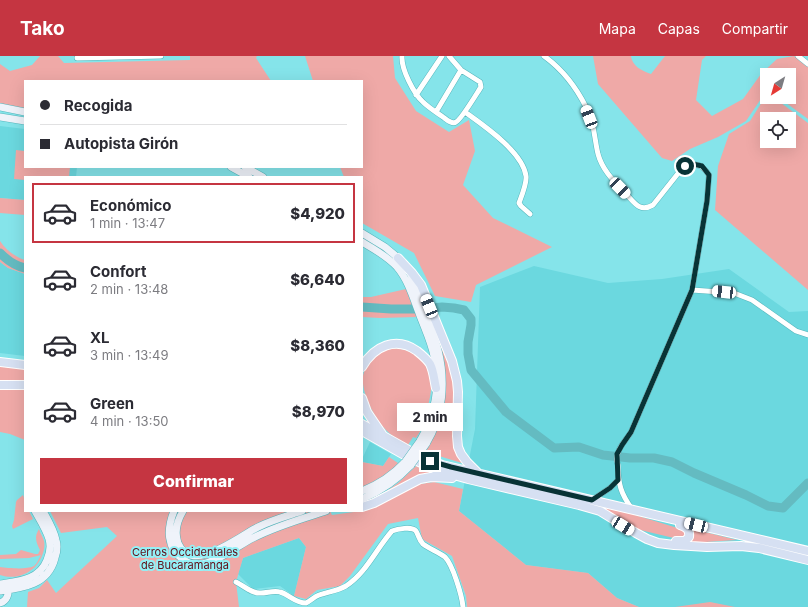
<!DOCTYPE html>
<html lang="es">
<head>
<meta charset="utf-8">
<style>
	body { margin:0; font-family:Inter,sans-serif; background:#f7f7f7; color:#2b2b33; height:100vh; display:flex; flex-direction:column; font-size:15px; white-space:nowrap }
	* { box-sizing:border-box; margin:0 }
	p { font-size:13px; color:#7c7c81 }
	.icon { flex:none; width:22px; height:22px; fill:none; stroke:currentColor; stroke-width:2; stroke-linecap:round; stroke-linejoin:round }
	.map { position:relative; flex:1; overflow:hidden }
	.drawer { position:absolute; left:24px; top:120px; width:339px; height:336px; display:flex; flex-direction:column; background:#fff; border-radius:0px; box-shadow:0 4px 16px #0002 }
	.drawer>* { flex:none }
	.top-card { position:absolute; left:24px; top:24px; width:339px; height:88px; border-radius:0px; box-shadow:0 4px 16px #0002; display:grid; align-content:center; height:88px; padding:0 16px; background:#fff }
	.needle { width:26px; rotate:217deg }
	.fabs { position:absolute; left:760px; top:12px; display:grid; gap:8px }
	.fabs a { display:grid; place-items:center; width:36px; height:36px; border-radius:0px; background:#fff; box-shadow:0 4px 16px #0002; font-size:20px }
	.end { position:absolute; width:18px; height:18px; margin:-9px; border:5px solid #083336; background:#fff; box-shadow:0 0 0 2px #fff }
	.from { border-radius:50% }
	.bubble { position:absolute; height:28px; border-radius:0px; background:#fff; box-shadow:0 4px 16px #0002; font-size:13px; font-weight:800; line-height:28px; text-align:center }
	.car { position:absolute; width:12px; height:24px; margin:-12px -6px; border-radius:5px; box-shadow:0 0 3px 1px #0007; background:linear-gradient(#fff 24%,#345 0 40%,#fff 0 76%,#345 0 86%,#fff 0) }
	.top-card b { display:flex; align-items:center; gap:14px; height:38px; font-size:15px }
	.top-card b+b { border-top:1px solid #e1e1e2 }
	.top-card i { width:10px; height:10px; background:#2b2b33 }
	ul { padding:7px 0 0; list-style:none }
	li { display:flex; align-items:center; gap:12px; height:60px; margin:0 8px 6px; padding:0 8px; border:2px solid transparent; border-radius:0px }
	li div { flex:1 }
	li b { display:block; font-size:15px }
	li em { font-style:normal; font-weight:800 }
	li.current { border-color:#c53541 }
	li>.icon { width:36px; height:36px; stroke-width:1.5 }
	.primary-button { display:flex; gap:8px; margin-top:auto; padding:8px 16px }
	.primary-button a { flex:1; height:46px; border-radius:0px; background:#c53541; color:#fff; font-size:16px; font-weight:800; line-height:46px; text-align:center }
	header { display:flex; align-items:center; gap:24px; box-sizing:border-box; height:56px; padding:0 20px; background:#c53541; color:#fff }
	header strong { font-size:19px }
	nav { display:flex; gap:22px; margin-inline-start:auto; font-size:14px }
	.map>svg:first-child { display:block }
</style>
</head>
<body>
<header>
<strong>Tako</strong>
<nav><a>Mapa</a><a>Capas</a><a>Compartir</a></nav>
</header>
<div class="map">
<svg width="808" height="551" viewBox="0 0 808 551">
	<rect width="100%" height="100%" fill="#85e4ea"/>
	<path fill="#6bd8df" d="M 0,70 L 25,73 L 25,111 L 77,111 L 76,121 L 25,121 L 25,144 L 0,142 Z
		M 0,206 L 8,212 L 25,218 L 25,300 L 0,297 Z
		M 534,210 L 608,227 L 662,223 L 729,213 L 789,256 L 808,255 L 808,551 L 639,551 L 617,542 L 588,517 L 526,509 L 459,455 L 475,373 L 480,231 Z
		M 370,386 L 391,398 L 383,410 L 362,406 L 362,403 Z
		M 299,482 L 306,491 L 294,540 L 280,530 L 253,533 L 238,518 L 243,502 Z"/>
	<path fill="#efa9a7" fill-rule="evenodd" d="M 40,0 L 58,0 L 64,7 L 190,4 L 190,0 L 257,0 L 256,2 L 271,25 L 25,25 L 25,53 L 0,49 L 0,8 L 10,15 L 32,9 Z
		M 305,0 L 393,0 L 395,22 L 416,55 L 449,76 L 469,64 L 475,95 L 463,129 L 493,162 L 552,191 L 476,229 L 471,246 L 435,240 L 414,197 L 362,167 L 362,121 L 344,121 L 340,111 L 362,111 L 362,25 L 313,25 Z
		M 593,0 L 631,0 C 632,10 642,15 651,18 L 665,0 L 706,0 L 702,4 L 696,44 L 712,60 L 743,43 L 761,18 L 777,3 L 794,0 L 808,9 L 808,63 L 778,41 L 789,41 L 789,19 L 767,19 L 767,34 L 746,65 L 718,81 L 690,93 L 672,105 L 662,102 L 598,28 Z
		M 767,38 L 767,41 L 773,41 L 808,67 L 808,234 L 715,154 L 718,110 L 729,78 L 750,65 ZM 767,63 L 789,63 L 789,85 L 767,85 Z
		M 16,94 L 25,95 L 25,111 L 70,111 L 69,121 L 25,121 L 25,124 L 14,123 Z
		M 0,142 L 25,144 L 25,159 L 0,157 Z
		M 0,185 C 6,194 15,201 25,204 L 25,218 L 8,212 L 0,206 Z
		M 406,233 L 417,261 L 380,262 L 362,261 L 362,241 L 371,241 Z
		M 430,262 L 446,299 L 453,318 L 455,332 L 454,384 L 465,408 L 439,400 L 426,395 C 440,374 442,357 444,333 C 445,324 446,315 444,306 C 441,290 435,276 430,262 Z
		M 388,292 C 410,291 428,302 431,325 C 432,333 430,342 428,350 C 428,354 427,358 426,362 C 424,369 420,376 416,382 L 413,381 L 408,389 C 400,385 393,381 387,375 C 375,364 358,332 364,316 C 368,304 378,297 388,292 Z
		M 0,310 L 25,313 L 25,325 L 0,326 Z
		M 25,333 L 25,384 L 10,378 L 0,376 L 0,334 Z
		M 389,401 L 398,407 C 391,416 373,429 362,433 L 362,406 L 383,410 Z
		M 416,410 L 431,417 C 410,422 396,431 377,442 L 398,427 Z
		M 434,426 L 463,433 L 459,455 L 526,509 L 588,517 L 617,542 L 639,551 L 467,551 L 466,540 L 452,500 L 422,483 L 418,462 L 388,468 L 350,520 L 340,530 L 317,534 L 306,543 L 294,540 L 306,491 L 299,482 L 243,502 L 236,526 L 239,551 L 27,551 L 28,536 L 39,532 L 47,524 L 56,537 L 117,480 L 107,471 L 61,477 L 50,455 L 330,455 L 332,459 L 368,454 L 420,428 Z
		M 23,439 L 25,445 L 25,455 L 29,455 L 33,463 L 13,473 L 12,470 L 14,464 L 16,446 L 17,444 Z
		M 566,442 L 619,454 L 684,474 L 686,478 L 685,482 L 678,483 L 636,473 Z
		M 689,472 L 737,484 L 690,487 L 693,483 L 693,478 Z
		M 39,473 C 40,477 43,481 44,485 C 45,489 44,494 43,497 C 37,516 18,525 0,519 L 0,511 C 8,512 26,514 34,510 C 37,508 39,502 41,499 L 29,502 L 0,503 L 0,499 L 16,498 L 21,494 L 35,498 L 38,498 L 40,494 C 36,486 34,481 39,473 Z
		M 710,546 L 735,551 L 675,551 Z"/>
	<g fill="none" stroke-linecap="round" stroke-linejoin="round">
		<path stroke="#64bbc1" stroke-width="9" d="M 0,197 C 7,204 15,210 25,212
			M 362,251 L 391,253 L 421,253 L 442,251 L 454,252 L 464,254 L 471,263 L 471,269 L 468,286 L 468,298 L 471,314 L 506,356 L 554,392 L 579,391 L 603,399 L 630,402 L 654,402 L 672,406 L 694,417 L 746,439 L 768,450 L 783,452 L 808,427"/>
		<g stroke="#56b6bc" stroke-width="6">
			<path id="minor" d="M 402,0 C 401,13 414,38 423,46 C 429,52 436,56 443,61 C 446,63 452,69 456,66 C 461,64 477,37 481,31 L 480,26 L 461,14 L 449,0
				M 544,0 C 562,13 576,31 586,51 C 589,57 592,65 593,71 C 595,80 596,90 598,98 C 603,116 616,127 628,140 C 636,149 641,156 653,149 L 680,115 L 685,110 L 693,108 L 701,110 L 706,115 L 709,119 L 707,145 L 692,234 L 631,376 C 627,383 620,389 618,397 C 616,401 617,406 618,409 C 618,428 621,438 632,453
				M 798,0 L 808,8
				M 77,2 L 161,0
				M 416,39 L 442,0
				M 436,56 L 461,14
				M 465,56 C 483,69 523,96 526,120 C 527,127 522,139 519,147 L 521,150 L 530,158
				M 692,234 L 734,237 L 752,244 L 796,275 L 808,279
				M 592,444 L 610,432 L 618,424
				M 236,526 C 244,530 252,538 261,537 C 267,537 274,534 280,536 C 290,539 295,547 306,547 C 310,545 314,541 319,539 C 328,536 337,535 346,530 C 367,516 376,493 392,475 C 397,473 412,470 416,475 C 419,480 419,484 423,488 C 430,493 438,496 445,501 C 453,509 462,540 463,551"/>
		</g>
		<g stroke="#56b6bc" stroke-width="8">
			<path id="secondary" d="M 0,51 L 25,56
				M 0,61 L 25,65
				M 231,111 L 249,121
				M 245,111 L 263,121
				M 362,177 L 385,191 L 402,205
				M 362,186 C 374,193 387,200 397,211 C 408,224 413,241 419,257 C 424,271 431,285 434,300 C 441,328 435,360 420,385
				M 411,219 C 417,232 421,246 426,259 C 430,271 435,282 438,294 C 446,326 443,360 426,388
				M 362,435 C 380,428 392,420 405,406
				M 362,443 C 381,435 397,424 411,409
				M 174,455 C 167,472 166,493 184,504 C 189,508 195,509 202,508 C 217,506 239,489 253,482 C 276,470 301,463 326,455
				M 183,455 C 177,465 174,476 178,487 C 191,520 241,479 258,471 C 272,464 287,460 302,455
				M 0,528 C 19,525 39,524 47,504 C 50,497 51,490 49,483 C 46,473 40,464 35,455
				M 0,535 C 23,532 48,529 55,502 C 57,496 58,490 56,484 C 54,474 48,464 43,455
				M 0,547 C 7,545 9,538 8,531"/>
		</g>
		<g stroke="#fff" stroke-width="10">
			<path id="trunk" d="M 398,202 L 412,217 L 421,229 L 452,305 L 457,325 L 458,336 L 457,380 L 458,391 L 461,398 L 467,406 L 478,417
				M 0,306 L 25,309
				M 362,311 C 374,290 396,280 417,295 C 422,299 427,303 430,308 C 434,316 434,324 436,332
				M 0,329 L 25,329
				M 362,342 L 367,356 L 382,378
				M 362,368 L 423,402 L 442,409 L 808,495
				M 362,375 L 406,400 L 436,414 L 468,423 L 579,449 L 600,455 L 636,477 L 647,483 L 658,487 L 674,489 L 691,490 L 707,491 L 741,490 L 759,492 L 808,504
				M 362,451 L 374,447 L 420,423 L 431,421 L 452,422
				M 676,485 L 685,485 L 689,481 C 690,473 686,471 680,469"/>
		</g>
		<use href="#minor" stroke="#fff" stroke-width="5"/>
		<use href="#secondary" stroke="#eff3fa" stroke-width="7"/>
		<use href="#trunk" stroke="#d6e0f2" stroke-width="8"/>
		<g stroke="#56b6bc" stroke-width="8" stroke-linecap="butt">
			<path id="secondary-bridge" d="M 405,406 L 420,385
				M 411,409 L 426,388"/>
		</g>
		<use href="#secondary-bridge" stroke="#eff3fa" stroke-width="7"/>
	</g>
	<g fill="none" stroke-linecap="round" stroke-linejoin="round">
		<path stroke="#083336" stroke-width="5" d="M 430,405 L 451,411 L 592,444 L 610,432 L 618,424 L 617,398 L 622,389 L 631,376 L 692,234 L 707,145 L 709,119 L 706,115 L 702,110 L 693,108 L 685,110"/>
	</g>
	<g text-anchor="middle" stroke-width="4" stroke-linejoin="round" paint-order="stroke">
		<g font-size="11" fill="#600d17" stroke="#92f1f7">
			<text x="185" y="500">Cerros Occidentales<tspan x="185" dy="13">de Bucaramanga</tspan></text>
		</g>
	</g>
</svg>
<div class="fabs">
<a><svg class="needle" viewBox="-14 -14 28 28"><path d="M0-13l5 13h-10z" fill="#e53935"/><path d="M0 13l5-13h-10z" fill="#7c7c81"/></svg></a>
<a><svg class="icon" aria-label="locate" viewBox="0 0 24 24"><circle cx="12" cy="12" r="6"/><path d="M12 2v4M12 18v4M2 12h4M18 12h4"/></svg></a>
</div>
<i class="end from" style="left:685px;top:110px"></i>
<i class="end" style="left:430px;top:405px"></i>
<div class="bubble" style="left:397px;top:347px;width:66px">2 min</div>
<i class="car" style="left:589px;top:61px;rotate:339deg"></i>
<i class="car" style="left:620px;top:132px;rotate:136deg"></i>
<i class="car" style="left:724px;top:236px;rotate:276deg"></i>
<i class="car" style="left:429px;top:250px;rotate:338deg"></i>
<i class="car" style="left:696px;top:469px;rotate:284deg"></i>
<i class="car" style="left:623px;top:470px;rotate:121deg"></i>
<div class="top-card">
<b><i class="from"></i>Recogida</b>
<b><i></i>Autopista Girón</b>
</div>
<section class="drawer">
<ul>
<li class="current"><svg class="icon" aria-label="car" viewBox="0 0 24 24"><path d="M5 17H2v-5l4-1 3-4h7l3 4 3 1v5h-3M9 17h6M6 11h13"/><circle cx="7" cy="17" r="2"/><circle cx="17" cy="17" r="2"/></svg><div><b>Económico</b><p>1 min · 13:47</p></div><em>$4,920</em></li>
<li><svg class="icon" aria-label="car" viewBox="0 0 24 24"><path d="M5 17H2v-5l4-1 3-4h7l3 4 3 1v5h-3M9 17h6M6 11h13"/><circle cx="7" cy="17" r="2"/><circle cx="17" cy="17" r="2"/></svg><div><b>Confort</b><p>2 min · 13:48</p></div><em>$6,640</em></li>
<li><svg class="icon" aria-label="car" viewBox="0 0 24 24"><path d="M5 17H2v-5l4-1 3-4h7l3 4 3 1v5h-3M9 17h6M6 11h13"/><circle cx="7" cy="17" r="2"/><circle cx="17" cy="17" r="2"/></svg><div><b>XL</b><p>3 min · 13:49</p></div><em>$8,360</em></li>
<li><svg class="icon" aria-label="car" viewBox="0 0 24 24"><path d="M5 17H2v-5l4-1 3-4h7l3 4 3 1v5h-3M9 17h6M6 11h13"/><circle cx="7" cy="17" r="2"/><circle cx="17" cy="17" r="2"/></svg><div><b>Green</b><p>4 min · 13:50</p></div><em>$8,970</em></li>
</ul>
<div class="primary-button"><a>Confirmar</a></div>
</section>
</div>
</body>
</html>
